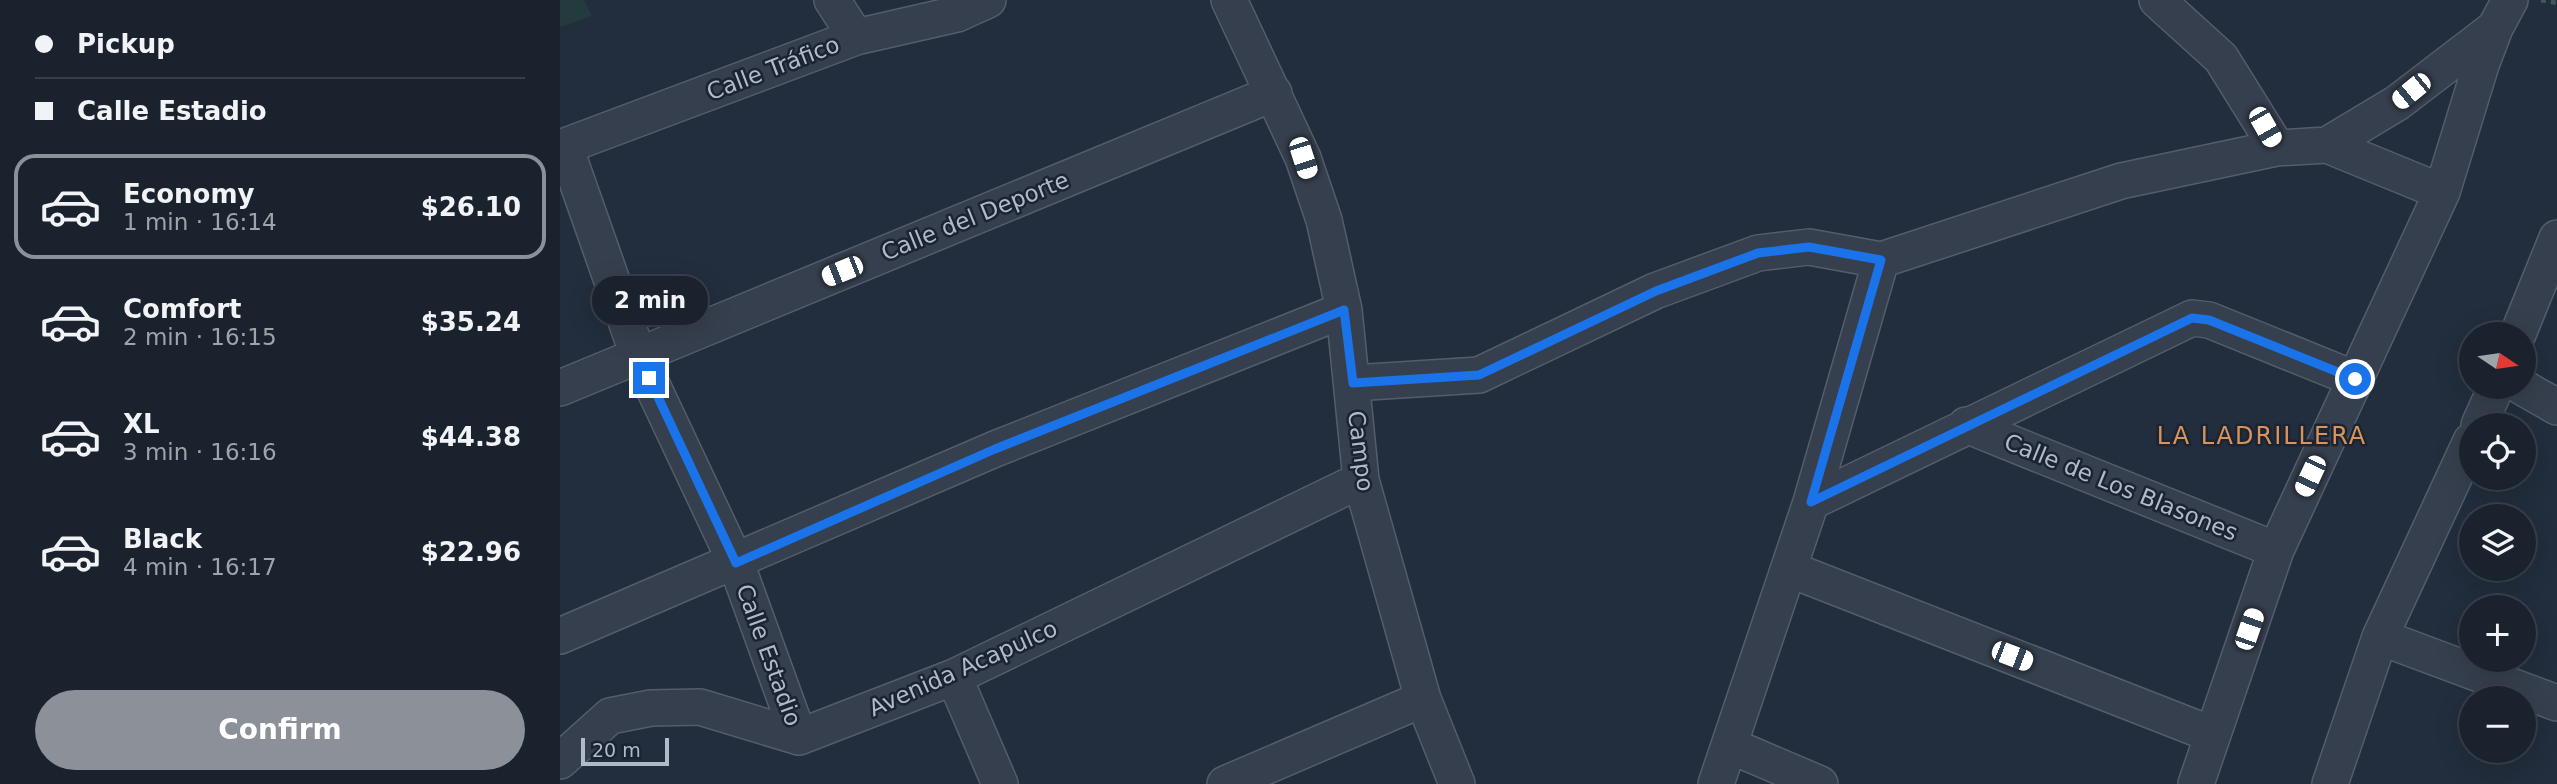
<!DOCTYPE html>
<html lang="en">
<head>
<meta charset="utf-8">
<style>
	body { margin:0; font-family:"DejaVu Sans",sans-serif; background:#272f3a; color:#f1f3f6; height:100vh; display:flex; flex-direction:column; font-size:26px; white-space:nowrap }
	* { box-sizing:border-box; margin:0 }
	p { font-size:23px; color:#9fa4aa }
	.icon { flex:none; width:38px; height:38px; fill:none; stroke:currentColor; stroke-width:2; stroke-linecap:round; stroke-linejoin:round }
	.map { position:relative; flex:1; overflow:hidden }
	.details { display:flex; flex-direction:column; background:#1a222e; width:560px }
	.details>* { flex:none }
	.top-card { display:grid; align-content:center; height:154px; padding:0 35px; background:#1a222e }
	.needle { width:46px; rotate:103deg }
	.fabs { position:absolute; left:1899px; top:322px; display:grid; gap:14px }
	.fabs a { display:grid; place-items:center; width:77px; height:77px; border-radius:50%; background:#1a222e; box-shadow:0 7px 28px #0002,0 0 0 2px #383f4a; font-size:35px }
	.scale { position:absolute; left:21px; bottom:18px; width:88px; box-sizing:border-box; padding-left:7px; border:4px solid #b1bac8; border-top:0; font-size:19px; line-height:24px; white-space:nowrap; color:#b1bac8; -webkit-text-stroke:5px #1b2432; paint-order:stroke }
	.end { position:absolute; width:32px; height:32px; margin:-16px; border:9px solid #1a73e8; background:#fff; box-shadow:0 0 0 4px #fff }
	.from { border-radius:50% }
	.bubble { position:absolute; height:49px; border-radius:24px; background:#1a222e; box-shadow:0 7px 28px #0002,0 0 0 2px #383f4a; font-size:23px; font-weight:800; line-height:49px; text-align:center }
	.car { position:absolute; width:21px; height:42px; margin:-21px -10px; border-radius:9px; box-shadow:0 0 5px 2px #0007; background:linear-gradient(#fff 24%,#345 0 40%,#fff 0 76%,#345 0 86%,#fff 0) }
	.top-card b { display:flex; align-items:center; gap:24px; height:66px; font-size:26px }
	.top-card b+b { border-top:2px solid #383f4a }
	.top-card i { width:18px; height:18px; background:#f1f3f6 }
	ul { padding:0; list-style:none }
	li { display:flex; align-items:center; gap:21px; height:105px; margin:0 14px 10px; padding:0 21px; border:4px solid transparent; border-radius:21px }
	li div { flex:1 }
	li b { display:block; font-size:26px }
	li em { font-style:normal; font-weight:800 }
	li.on { border-color:#8c9099 }
	li>.icon { width:63px; height:63px; stroke-width:1.5 }
	.action { display:flex; gap:14px; margin-top:auto; padding:14px 35px }
	.action a { flex:1; height:80px; border-radius:42px; background:#8c9099; color:#fff; font-size:28px; font-weight:800; line-height:80px; text-align:center }
	main { display:flex; flex:1; min-height:0 }
	.map>svg:first-child { display:block }
</style>
</head>
<body>
<main>
<section class="details">
<div class="top-card">
<b><i class="from"></i>Pickup</b>
<b><i></i>Calle Estadio</b>
</div>
<ul>
<li class="on"><svg class="icon" aria-label="car" viewBox="0 0 24 24"><path d="M5 17H2v-5l4-1 3-4h7l3 4 3 1v5h-3M9 17h6M6 11h13"/><circle cx="7" cy="17" r="2"/><circle cx="17" cy="17" r="2"/></svg><div><b>Economy</b><p>1 min · 16:14</p></div><em>$26.10</em></li>
<li><svg class="icon" aria-label="car" viewBox="0 0 24 24"><path d="M5 17H2v-5l4-1 3-4h7l3 4 3 1v5h-3M9 17h6M6 11h13"/><circle cx="7" cy="17" r="2"/><circle cx="17" cy="17" r="2"/></svg><div><b>Comfort</b><p>2 min · 16:15</p></div><em>$35.24</em></li>
<li><svg class="icon" aria-label="car" viewBox="0 0 24 24"><path d="M5 17H2v-5l4-1 3-4h7l3 4 3 1v5h-3M9 17h6M6 11h13"/><circle cx="7" cy="17" r="2"/><circle cx="17" cy="17" r="2"/></svg><div><b>XL</b><p>3 min · 16:16</p></div><em>$44.38</em></li>
<li><svg class="icon" aria-label="car" viewBox="0 0 24 24"><path d="M5 17H2v-5l4-1 3-4h7l3 4 3 1v5h-3M9 17h6M6 11h13"/><circle cx="7" cy="17" r="2"/><circle cx="17" cy="17" r="2"/></svg><div><b>Black</b><p>4 min · 16:17</p></div><em>$22.96</em></li>
</ul>
<div class="action"><a>Confirm</a></div>
</section>
<div class="map">
<svg width="1997" height="784" viewBox="0 0 1997 784">
	<rect width="100%" height="100%" fill="#222d3d"/>
	<path fill="#243b3e" d="M 0,0 L 24,0 L 32,16 L 0,27 Z"/>
	<g fill="none" stroke-linecap="round" stroke-linejoin="round">
		<g stroke="#545d6b" stroke-width="38">
			<path id="minor" d="M 272,0 L 296,37
				M 669,0 L 743,158 L 764,220 L 784,310 L 801,480 L 863,699 L 897,784
				M 1597,0 L 1661,58 L 1717,148
				M 1767,145 L 1882,192
				M 5,147 L 78,355 L 176,563 L 239,737
				M 0,148 L 296,37 L 397,14 L 428,0
				M 1958,334 L 1997,238
				M 793,383 L 919,375 L 1095,291 L 1198,253 L 1249,247 L 1321,260 L 1561,181 L 1717,148 L 1767,145 L 1837,103 L 1935,28
				M 1962,387 L 1997,407
				M 0,388 L 714,93
				M 1406,425 L 1716,550
				M 1919,425 L 1936,387
				M 1251,502 L 1632,318 L 1649,320 L 1795,379
				M 1229,569 L 1651,734
				M 0,636 L 435,449 L 784,310
				M 1820,637 L 1997,703
				M 394,677 L 440,784
				M 1171,746 L 1260,784
				M 0,761 L 50,716 L 91,708 L 140,707 L 239,737 L 394,677 L 801,480
				M 665,784 L 863,699
				M 1156,784 L 1251,502 L 1321,260
				M 1636,784 L 1716,550 L 1882,192 L 1921,65 L 1935,28 L 1950,0
				M 1770,784 L 1820,637 L 1911,441"/>
		</g>
		<path stroke="#42585b" stroke-width="4.5" stroke-dasharray="5 5" stroke-linecap="butt" d="M 1981,0 L 1997,3"/>
		<use href="#minor" stroke="#363f4d" stroke-width="35"/>
	</g>
	<g fill="none" stroke-linecap="round" stroke-linejoin="round">
		<path stroke="#1a73e8" stroke-width="9" d="M 89,378 L 176,563 L 435,449 L 784,310 L 793,383 L 919,375 L 1096,291 L 1198,253 L 1249,247 L 1321,260 L 1251,502 L 1632,318 L 1649,320 L 1795,379"/>
	</g>
	<g text-anchor="middle" stroke-width="5" stroke-linejoin="round" paint-order="stroke">
		<g font-size="23" fill="#b1bac8" stroke="#1b2432">
			<text transform="translate(213 68) rotate(-21)" y="8">Calle Tráfico</text>
			<text transform="translate(415 216) rotate(-22)" y="8">Calle del Deporte</text>
			<text transform="translate(801 451) rotate(83)" y="8">Campo</text>
			<text transform="translate(1561 487) rotate(22)" y="8">Calle de Los Blasones</text>
			<text transform="translate(209 655) rotate(70)" y="8">Calle Estadio</text>
			<text transform="translate(403 668) rotate(-24)" y="8">Avenida Acapulco</text>
		</g>
		<g font-size="24" letter-spacing="2" fill="#d9935b" stroke="#1b2432">
			<text x="1702" y="444">LA LADRILLERA</text>
		</g>
	</g>
</svg>
<div class="fabs">
<a><svg class="needle" viewBox="-14 -14 28 28"><path d="M0-13l5 13h-10z" fill="#e53935"/><path d="M0 13l5-13h-10z" fill="#9fa4aa"/></svg></a>
<a><svg class="icon" aria-label="locate" viewBox="0 0 24 24"><circle cx="12" cy="12" r="6"/><path d="M12 2v4M12 18v4M2 12h4M18 12h4"/></svg></a>
<a><svg class="icon" aria-label="layers" viewBox="0 0 24 24"><path d="M12 4l9 5-9 5-9-5zM3 14l9 5 9-5"/></svg></a>
<a>+</a>
<a>−</a>
</div>
<div class="scale">20 m</div>
<i class="end from" style="left:1795px;top:379px"></i>
<i class="end" style="left:89px;top:378px"></i>
<div class="bubble" style="left:32px;top:276px;width:116px">2 min</div>
<i class="car" style="left:1851px;top:91px;rotate:231deg"></i>
<i class="car" style="left:1705px;top:127px;rotate:150deg"></i>
<i class="car" style="left:743px;top:158px;rotate:162deg"></i>
<i class="car" style="left:282px;top:271px;rotate:248deg"></i>
<i class="car" style="left:1750px;top:476px;rotate:205deg"></i>
<i class="car" style="left:1689px;top:629px;rotate:19deg"></i>
<i class="car" style="left:1452px;top:656px;rotate:111deg"></i>
</div>
</main>
</body>
</html>
